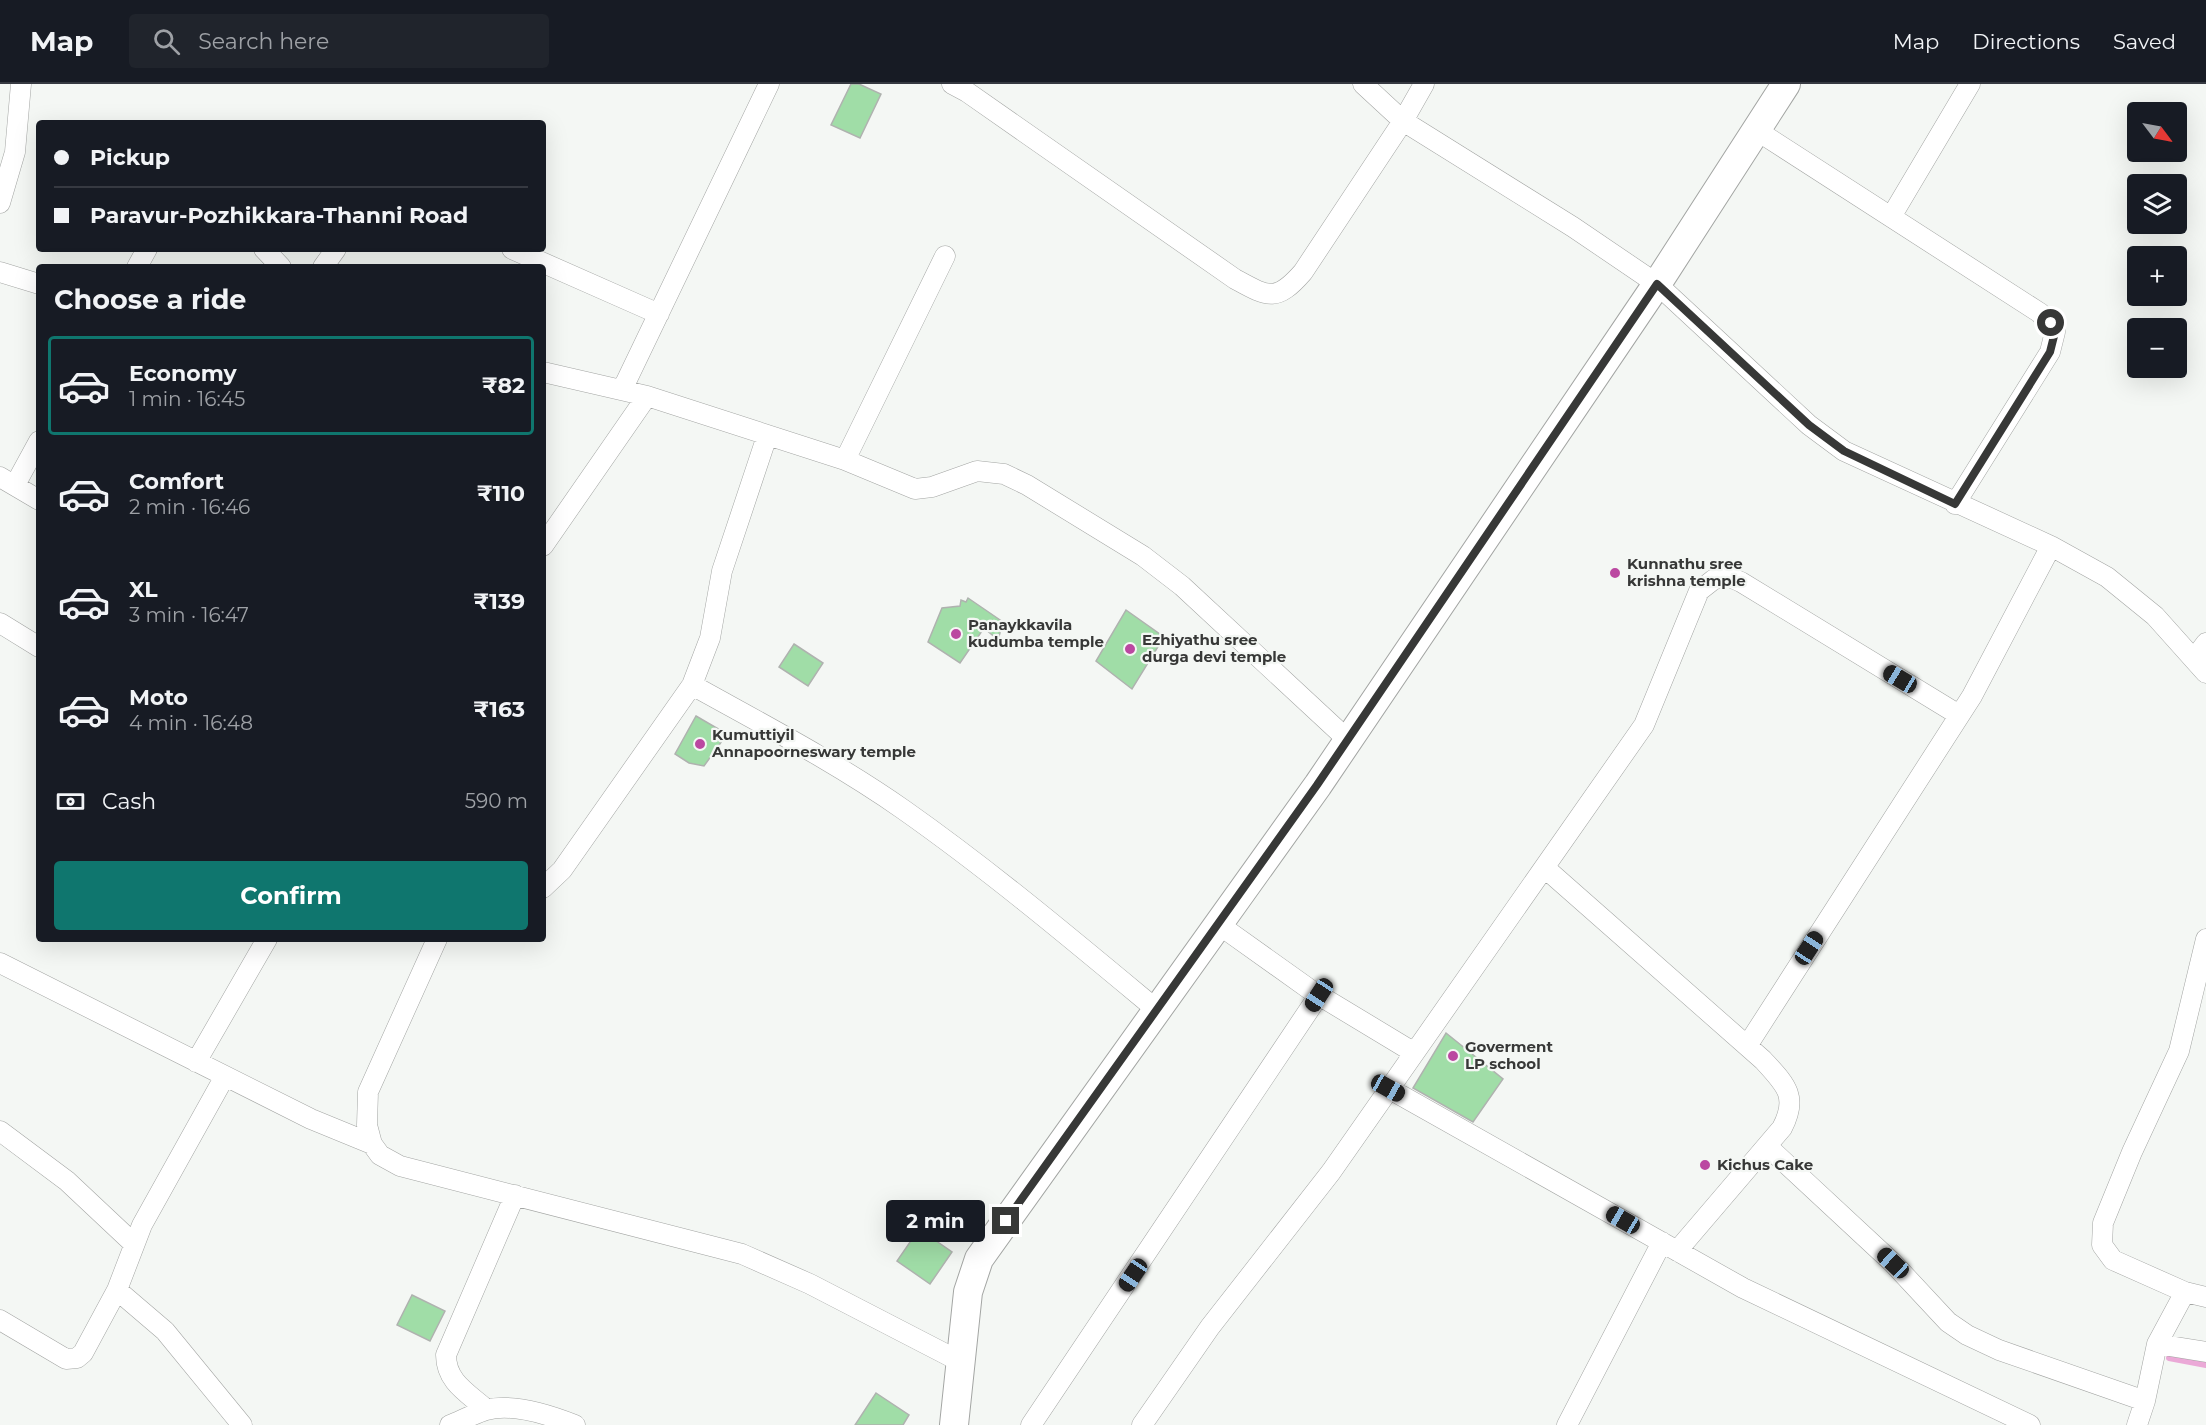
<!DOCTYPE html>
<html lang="en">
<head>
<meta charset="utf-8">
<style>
	body { margin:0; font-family:Montserrat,sans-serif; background:#20242c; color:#f1f3f6; height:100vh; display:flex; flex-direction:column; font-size:22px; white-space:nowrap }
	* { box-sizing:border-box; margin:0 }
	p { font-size:20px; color:#9ea1a6 }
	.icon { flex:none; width:33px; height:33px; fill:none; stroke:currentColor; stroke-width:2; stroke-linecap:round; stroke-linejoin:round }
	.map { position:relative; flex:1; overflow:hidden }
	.panel { position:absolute; left:36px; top:180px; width:510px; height:678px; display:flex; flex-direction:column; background:#171b24; border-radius:6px; box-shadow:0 6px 24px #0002 }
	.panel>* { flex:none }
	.guide { position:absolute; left:36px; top:36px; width:510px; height:132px; border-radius:6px; box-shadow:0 6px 24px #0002; display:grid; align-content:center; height:132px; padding:0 18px; background:#171b24 }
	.needle { width:39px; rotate:122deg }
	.tools { position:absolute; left:2127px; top:18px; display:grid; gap:12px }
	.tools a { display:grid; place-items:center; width:60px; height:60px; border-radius:6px; background:#171b24; box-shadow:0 6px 24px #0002; font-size:30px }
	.end { position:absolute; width:27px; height:27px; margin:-14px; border:8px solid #373837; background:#fff; box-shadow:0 0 0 3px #fff }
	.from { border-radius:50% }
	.bubble { position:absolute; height:42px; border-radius:6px; background:#171b24; box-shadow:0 6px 24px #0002; font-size:20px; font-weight:700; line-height:42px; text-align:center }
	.car { position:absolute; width:18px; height:36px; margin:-18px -9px; border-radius:8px; box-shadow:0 0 4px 2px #0007; background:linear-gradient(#222 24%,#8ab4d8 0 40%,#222 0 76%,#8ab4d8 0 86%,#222 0) }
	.guide b { display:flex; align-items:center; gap:21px; height:57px; font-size:22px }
	.guide b+b { border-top:2px solid #363941 }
	.guide i { width:15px; height:15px; background:#f1f3f6 }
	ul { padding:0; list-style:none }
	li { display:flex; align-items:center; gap:18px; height:99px; margin:0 12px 9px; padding:0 6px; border:3px solid transparent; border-radius:6px }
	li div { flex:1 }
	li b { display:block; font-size:22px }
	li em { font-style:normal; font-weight:700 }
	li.selected { border-color:#0f766e }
	li>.icon { width:54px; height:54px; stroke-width:1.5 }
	h2 { padding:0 18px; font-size:27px; line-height:72px }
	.pay { display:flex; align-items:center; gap:15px; height:66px; padding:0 18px; font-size:22px }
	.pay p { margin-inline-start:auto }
	.action { display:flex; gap:12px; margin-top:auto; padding:12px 18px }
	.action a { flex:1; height:69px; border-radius:6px; background:#0f766e; color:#fff; font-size:24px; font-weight:700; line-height:69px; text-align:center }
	header { display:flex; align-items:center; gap:36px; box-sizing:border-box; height:84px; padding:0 30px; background:#171b24; border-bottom:2px solid #363941 }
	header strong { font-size:28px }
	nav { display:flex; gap:33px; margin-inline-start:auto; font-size:21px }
	.search { width:420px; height:54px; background:#20242c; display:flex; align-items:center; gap:15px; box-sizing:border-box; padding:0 21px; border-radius:6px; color:#9ea1a6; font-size:22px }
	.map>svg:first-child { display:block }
</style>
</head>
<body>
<header>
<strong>Map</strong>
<div class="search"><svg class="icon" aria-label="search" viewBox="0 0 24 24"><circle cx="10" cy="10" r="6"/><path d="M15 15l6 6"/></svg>Search here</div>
<nav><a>Map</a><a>Directions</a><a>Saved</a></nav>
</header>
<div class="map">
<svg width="2206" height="1341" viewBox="0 0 2206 1341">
	<rect width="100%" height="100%" fill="#f4f7f4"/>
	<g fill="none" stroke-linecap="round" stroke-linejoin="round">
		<path stroke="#eba9d7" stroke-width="6" d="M 2169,1274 L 2206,1281"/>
	</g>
	<path fill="#a0dda7" stroke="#afb2af" stroke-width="1.5" d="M 851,0 L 859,0 L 881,10 L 860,54 L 831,41 Z
		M 968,514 L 1003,538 L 998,556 L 984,544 L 960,579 L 928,558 L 942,524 L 960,522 L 961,516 L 966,518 Z
		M 1126,526 L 1164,553 L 1132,605 L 1096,577 Z
		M 794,560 L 823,579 L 808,602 L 779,583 Z
		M 696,632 L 727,650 L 704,682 L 689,679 L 675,670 Z
		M 1446,949 L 1503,995 L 1473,1038 L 1413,1004 Z
		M 919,1145 L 952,1168 L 930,1200 L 897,1177 Z
		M 412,1211 L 445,1227 L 430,1257 L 397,1241 Z
		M 876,1309 L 909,1331 L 903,1341 L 855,1341 Z"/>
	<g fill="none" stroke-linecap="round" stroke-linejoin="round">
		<g stroke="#a3a5a3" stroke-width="21">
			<path id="minor" d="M 952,0 L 967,8 L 1235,195 C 1268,213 1276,219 1303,188 L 1403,37 L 1424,0
				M 1363,0 L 1403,37 L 1573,143 L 1657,200 L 1809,341 L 1844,367 L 2051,462 L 2107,493 L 2155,532 L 2206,589
				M 1756,46 L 2040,229 L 2055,248 L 2050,268 L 1955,420
				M 0,119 L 15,68 L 21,0
				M 1891,133 L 1970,0
				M 264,165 L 281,183
				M 512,165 L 659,230
				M 137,183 L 147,165
				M 323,183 L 336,165
				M 0,188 L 39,200
				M 543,288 L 647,312 L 845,376 L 915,405 L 932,403 L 977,387 L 1004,390 L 1027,401 L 1143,472 L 1182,502 L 1348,656
				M 622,306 L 769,0
				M 845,376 L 945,172
				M 0,393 L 39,416
				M 15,401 L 39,357
				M 543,462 L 647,312
				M 0,539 L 39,563
				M 2194,575 L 2206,559
				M 692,601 C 764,641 837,679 904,726 C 992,788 1074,857 1157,926
				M 1545,784 L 1763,976 C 1785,1000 1799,1012 1782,1044 L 1677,1167
				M 543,804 L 562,786 L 692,601 L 710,554 L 722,487 L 767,352
				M 1218,840 L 1312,907 L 1413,968
				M 437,855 L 368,1008 L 367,1041 L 372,1060 L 380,1071 L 400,1082 L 742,1170 L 810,1200 L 961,1278
				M 2206,855 L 2179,967 L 2132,1068 L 2103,1139 L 2102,1161 L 2113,1176 L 2185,1208 L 2206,1213
				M 0,879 L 311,1035 L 372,1060
				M 1747,962 L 1972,612 L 2051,462
				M 196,978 L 267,855
				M 1388,1004 L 1743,1204 L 2030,1341
				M 0,1047 L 67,1097 L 133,1159
				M 1767,1062 L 1893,1179 L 1948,1238 L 1967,1251 L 1999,1266 L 2145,1317
				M 117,1206 L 165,1247 L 242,1341
				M 0,1236 L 66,1275 L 77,1274 L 83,1269 L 117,1206 L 142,1141 L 225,992
				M 2157,1260 L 2206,1268
				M 487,1326 C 468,1309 446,1298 446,1271 L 515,1111
				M 450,1341 C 462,1336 474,1330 486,1326 C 512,1319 550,1331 575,1341
				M 1031,1341 L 1319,911
				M 1142,1341 L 1210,1243 L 1331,1088 L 1644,641 L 1699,507 L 1713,496 L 1725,491 L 1741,498 L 1959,631
				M 1567,1341 L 1662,1158
				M 2137,1341 L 2145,1317 L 2157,1260 L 2185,1208"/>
		</g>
		<g stroke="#a3a5a3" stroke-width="30">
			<path id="secondary" d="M 954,1341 L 968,1208 L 979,1175 L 1318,701 L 1657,200 L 1786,0"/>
		</g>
		<use href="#minor" stroke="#fff" stroke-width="20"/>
		<use href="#secondary" stroke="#fff" stroke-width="28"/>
	</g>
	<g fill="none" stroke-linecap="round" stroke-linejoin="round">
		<path stroke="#373837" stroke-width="8" d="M 1006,1137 L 1317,701 L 1657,200 L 1809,341 L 1844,367 L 1955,420 L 2050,268 L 2055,248 L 2051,239"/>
	</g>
	<g fill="#bb48a1" stroke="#f4f7f4" stroke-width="2">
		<circle cx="1615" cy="489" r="6"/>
		<circle cx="956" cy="550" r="6"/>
		<circle cx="1130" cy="565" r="6"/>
		<circle cx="700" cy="660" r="6"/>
		<circle cx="1453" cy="972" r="6"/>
		<circle cx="1705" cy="1081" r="6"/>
	</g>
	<g text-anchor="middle" stroke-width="4.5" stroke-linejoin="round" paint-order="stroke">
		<g font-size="15" font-weight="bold" fill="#373837" stroke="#f4f7f4" text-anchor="start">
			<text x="1627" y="485">Kunnathu sree<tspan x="1627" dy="17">krishna temple</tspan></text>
			<text x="968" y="546">Panaykkavila<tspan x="968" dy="17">kudumba temple</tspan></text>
			<text x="1142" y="561">Ezhiyathu sree<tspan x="1142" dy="17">durga devi temple</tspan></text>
			<text x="712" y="656">Kumuttiyil<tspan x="712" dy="17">Annapoorneswary temple</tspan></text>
			<text x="1465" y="968">Goverment<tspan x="1465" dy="17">LP school</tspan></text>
			<text x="1717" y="1086">Kichus Cake</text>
		</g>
	</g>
</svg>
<div class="tools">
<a><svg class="needle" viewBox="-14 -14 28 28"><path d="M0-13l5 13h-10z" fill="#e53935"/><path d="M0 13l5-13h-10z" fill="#9ea1a6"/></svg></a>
<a><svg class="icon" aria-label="layers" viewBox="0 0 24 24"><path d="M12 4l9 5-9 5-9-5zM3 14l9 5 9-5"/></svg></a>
<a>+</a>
<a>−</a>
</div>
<i class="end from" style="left:2051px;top:239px"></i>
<i class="end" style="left:1006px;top:1137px"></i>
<div class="bubble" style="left:886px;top:1116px;width:99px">2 min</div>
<i class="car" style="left:1900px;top:595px;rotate:301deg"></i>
<i class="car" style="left:1809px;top:864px;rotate:33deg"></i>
<i class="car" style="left:1319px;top:911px;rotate:213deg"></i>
<i class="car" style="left:1388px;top:1004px;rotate:119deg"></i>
<i class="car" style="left:1623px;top:1136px;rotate:300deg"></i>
<i class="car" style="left:1893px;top:1179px;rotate:313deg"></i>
<i class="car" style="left:1133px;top:1191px;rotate:214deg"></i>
<div class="guide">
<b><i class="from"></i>Pickup</b>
<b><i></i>Paravur-Pozhikkara-Thanni Road</b>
</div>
<section class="panel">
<h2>Choose a ride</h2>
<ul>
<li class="selected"><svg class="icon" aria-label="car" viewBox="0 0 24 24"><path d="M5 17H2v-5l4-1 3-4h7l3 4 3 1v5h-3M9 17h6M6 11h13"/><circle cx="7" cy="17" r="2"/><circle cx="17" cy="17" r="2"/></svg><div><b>Economy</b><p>1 min · 16:45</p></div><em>₹82</em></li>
<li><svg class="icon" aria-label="car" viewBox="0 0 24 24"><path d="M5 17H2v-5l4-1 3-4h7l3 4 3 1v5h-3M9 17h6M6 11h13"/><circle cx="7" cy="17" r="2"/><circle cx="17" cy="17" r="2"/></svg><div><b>Comfort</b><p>2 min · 16:46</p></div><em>₹110</em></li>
<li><svg class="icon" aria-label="car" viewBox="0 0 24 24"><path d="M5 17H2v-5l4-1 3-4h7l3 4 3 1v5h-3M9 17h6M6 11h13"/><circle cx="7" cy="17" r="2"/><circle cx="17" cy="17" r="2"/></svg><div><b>XL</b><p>3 min · 16:47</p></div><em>₹139</em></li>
<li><svg class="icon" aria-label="car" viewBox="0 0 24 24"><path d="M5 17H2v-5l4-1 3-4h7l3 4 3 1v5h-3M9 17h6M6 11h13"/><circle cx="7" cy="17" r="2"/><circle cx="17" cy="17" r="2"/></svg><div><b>Moto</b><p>4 min · 16:48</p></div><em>₹163</em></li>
</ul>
<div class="pay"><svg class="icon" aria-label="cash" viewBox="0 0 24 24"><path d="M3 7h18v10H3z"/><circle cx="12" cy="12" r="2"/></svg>Cash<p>590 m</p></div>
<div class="action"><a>Confirm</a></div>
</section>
</div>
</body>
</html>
